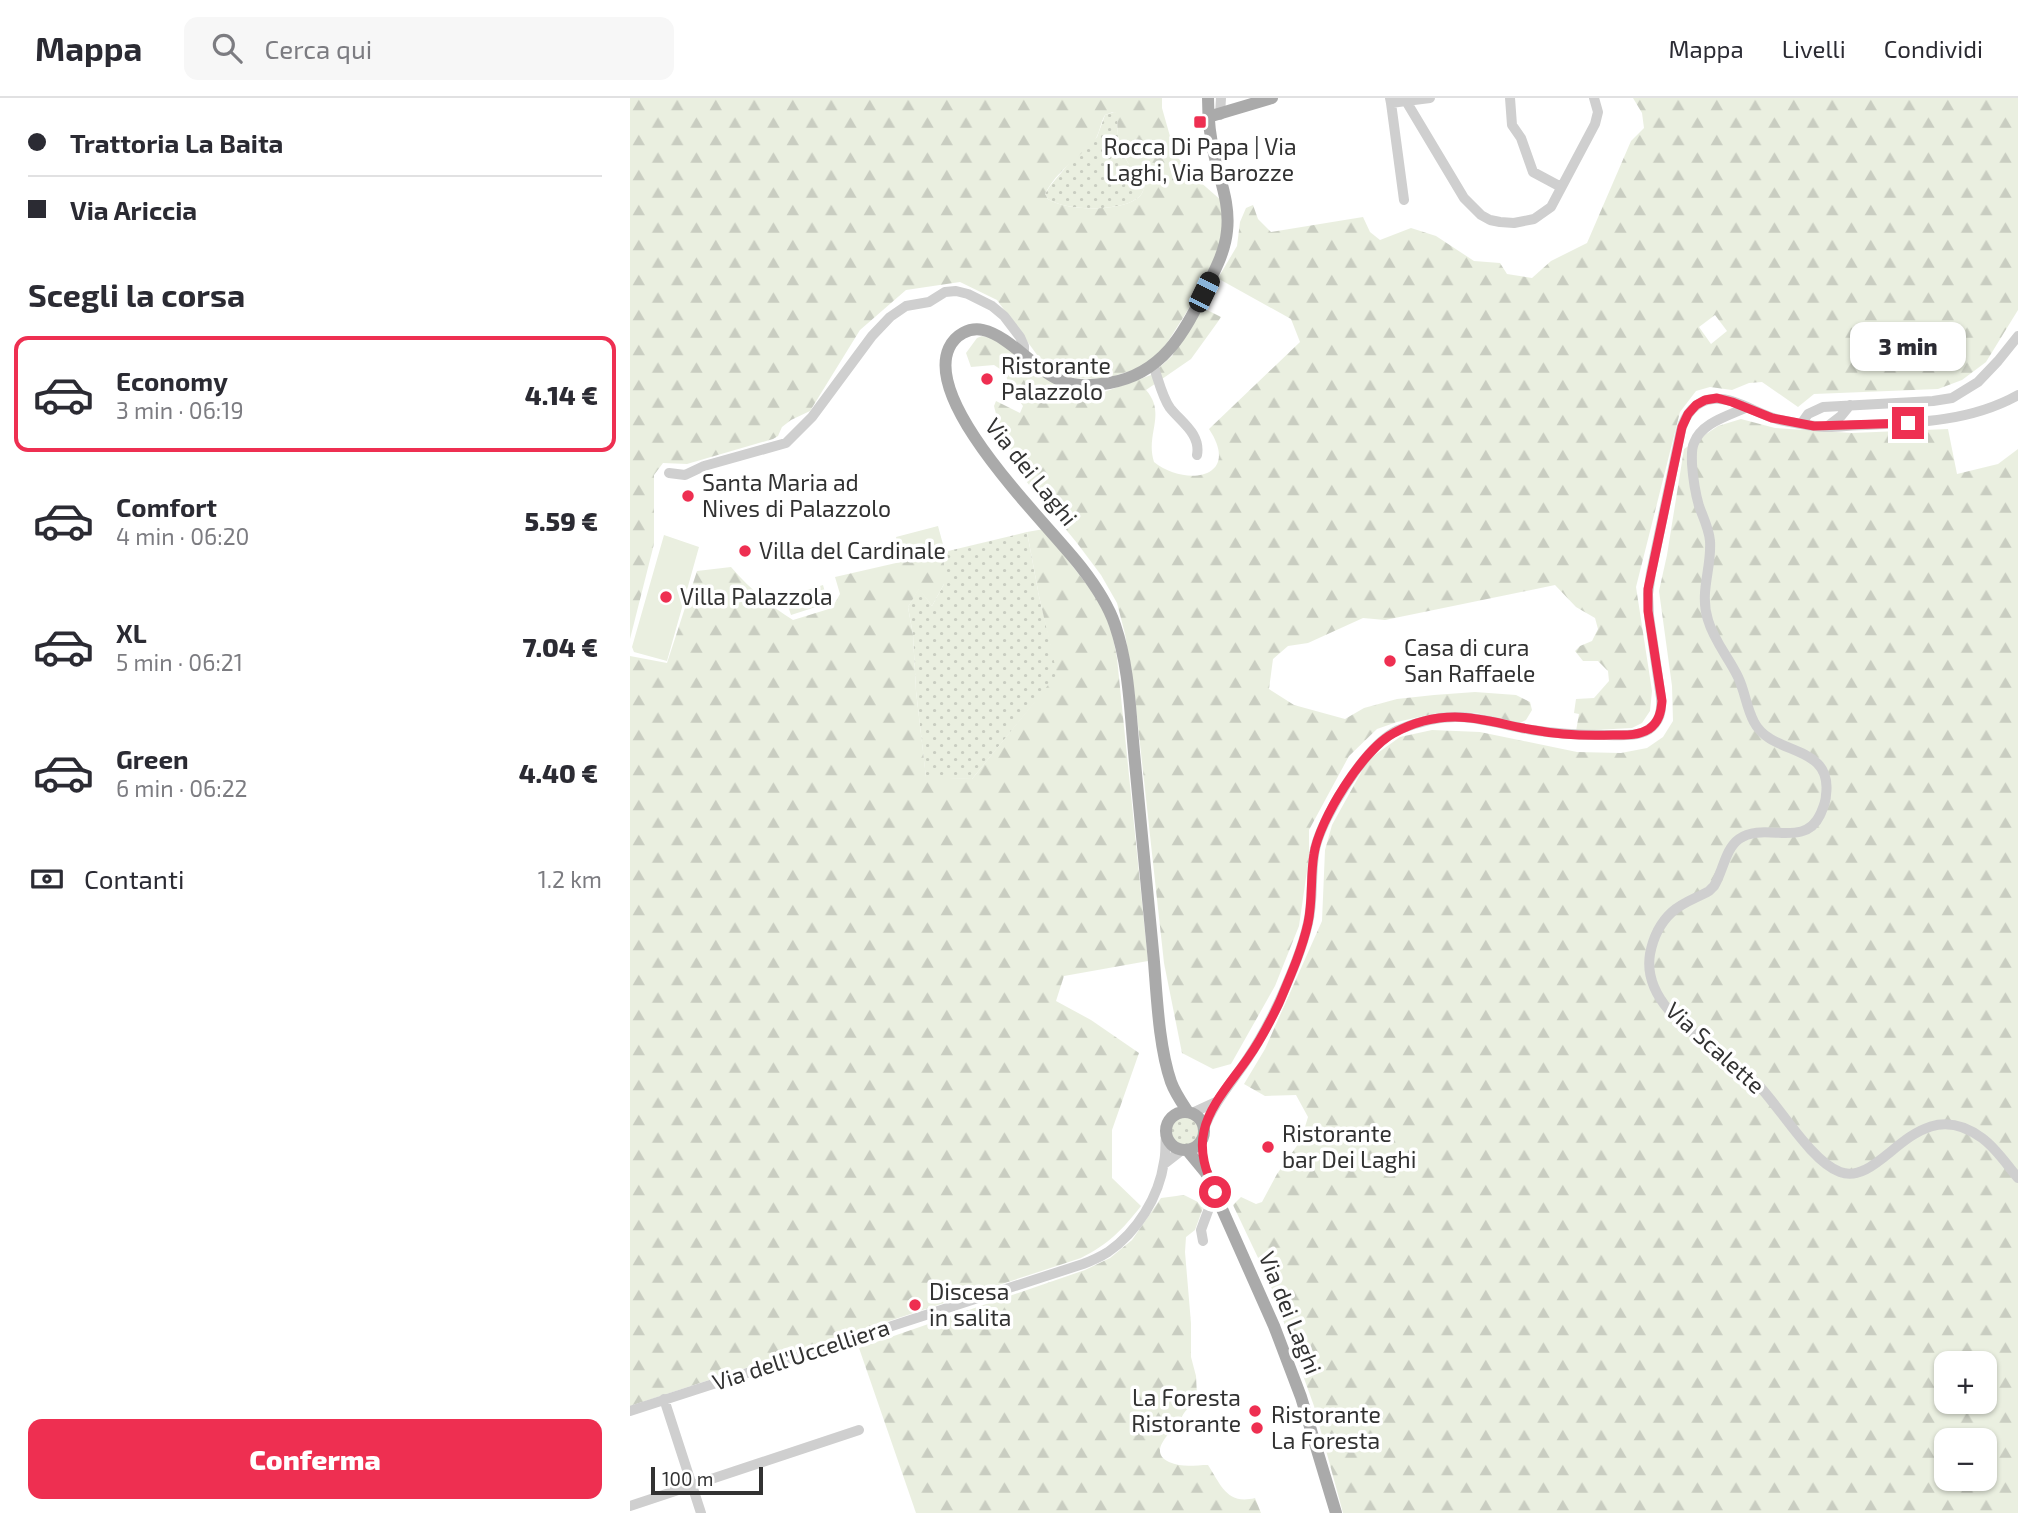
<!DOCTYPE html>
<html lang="it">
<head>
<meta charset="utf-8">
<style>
	body { margin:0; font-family:"Exo 2",sans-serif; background:#f7f7f7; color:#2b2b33; height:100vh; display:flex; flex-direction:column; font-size:26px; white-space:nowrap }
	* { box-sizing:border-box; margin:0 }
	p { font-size:23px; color:#7c7c81 }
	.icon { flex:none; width:38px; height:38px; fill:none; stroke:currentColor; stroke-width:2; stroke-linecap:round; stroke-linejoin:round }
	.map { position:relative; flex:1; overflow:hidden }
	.sheet { display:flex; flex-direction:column; background:#fff; width:630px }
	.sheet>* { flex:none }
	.hud { display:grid; align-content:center; height:154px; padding:0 28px; background:#fff }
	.fabs { position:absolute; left:1304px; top:1253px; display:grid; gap:14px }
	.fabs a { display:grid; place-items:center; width:63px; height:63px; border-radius:14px; background:#fff; box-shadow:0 2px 5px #0004; font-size:35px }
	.scale { position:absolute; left:21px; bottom:18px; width:112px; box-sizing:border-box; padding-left:7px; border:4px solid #323232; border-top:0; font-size:19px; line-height:24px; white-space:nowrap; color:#323232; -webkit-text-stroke:5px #fff; paint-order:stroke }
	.end { position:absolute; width:32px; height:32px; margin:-16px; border:9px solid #ee2f51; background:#fff; box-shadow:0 0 0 4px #fff }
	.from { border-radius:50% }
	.bubble { position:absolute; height:49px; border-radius:14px; background:#fff; box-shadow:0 2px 5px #0004; font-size:23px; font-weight:800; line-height:49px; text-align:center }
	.car { position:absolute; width:21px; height:42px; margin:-21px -10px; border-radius:9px; box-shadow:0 0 5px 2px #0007; background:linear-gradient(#222 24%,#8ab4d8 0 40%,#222 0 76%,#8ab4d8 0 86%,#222 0) }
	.hud b { display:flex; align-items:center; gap:24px; height:66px; font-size:26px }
	.hud b+b { border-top:2px solid #e1e1e2 }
	.hud i { width:18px; height:18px; background:#2b2b33 }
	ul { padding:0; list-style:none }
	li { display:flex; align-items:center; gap:21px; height:116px; margin:0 14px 10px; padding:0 14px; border:4px solid transparent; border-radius:14px }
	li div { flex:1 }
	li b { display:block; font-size:26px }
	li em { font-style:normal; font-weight:800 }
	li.current { border-color:#ee2f51 }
	li>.icon { width:63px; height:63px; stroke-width:1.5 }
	h2 { padding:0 28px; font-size:32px; line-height:84px }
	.pay { display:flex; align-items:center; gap:18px; height:77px; padding:0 28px; font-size:26px }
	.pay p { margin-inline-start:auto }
	.button { display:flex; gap:14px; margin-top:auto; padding:14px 28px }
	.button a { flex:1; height:80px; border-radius:14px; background:#ee2f51; color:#fff; font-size:28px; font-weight:800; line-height:80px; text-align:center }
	header { display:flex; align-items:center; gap:42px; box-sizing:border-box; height:98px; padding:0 35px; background:#fff; border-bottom:2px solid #e1e1e2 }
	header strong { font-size:33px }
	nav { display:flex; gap:38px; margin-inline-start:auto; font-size:24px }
	.search { width:490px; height:63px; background:#f7f7f7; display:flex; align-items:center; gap:18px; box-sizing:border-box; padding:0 24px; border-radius:14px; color:#7c7c81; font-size:26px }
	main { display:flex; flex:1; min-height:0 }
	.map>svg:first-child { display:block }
</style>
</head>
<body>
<header>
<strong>Mappa</strong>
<div class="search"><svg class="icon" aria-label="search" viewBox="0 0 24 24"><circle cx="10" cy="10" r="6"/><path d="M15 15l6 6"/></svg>Cerca qui</div>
<nav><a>Mappa</a><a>Livelli</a><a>Condividi</a></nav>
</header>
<main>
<section class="sheet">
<div class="hud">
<b><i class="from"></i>Trattoria La Baita</b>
<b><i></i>Via Ariccia</b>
</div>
<h2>Scegli la corsa</h2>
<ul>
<li class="current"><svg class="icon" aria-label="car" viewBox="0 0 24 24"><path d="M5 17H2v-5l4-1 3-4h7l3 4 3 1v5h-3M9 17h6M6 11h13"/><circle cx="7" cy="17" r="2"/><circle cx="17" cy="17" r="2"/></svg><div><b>Economy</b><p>3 min · 06:19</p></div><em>4.14 €</em></li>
<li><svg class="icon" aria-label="car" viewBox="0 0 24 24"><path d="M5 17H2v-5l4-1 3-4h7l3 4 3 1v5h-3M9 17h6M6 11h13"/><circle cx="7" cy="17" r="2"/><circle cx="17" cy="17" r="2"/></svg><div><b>Comfort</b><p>4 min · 06:20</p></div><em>5.59 €</em></li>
<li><svg class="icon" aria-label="car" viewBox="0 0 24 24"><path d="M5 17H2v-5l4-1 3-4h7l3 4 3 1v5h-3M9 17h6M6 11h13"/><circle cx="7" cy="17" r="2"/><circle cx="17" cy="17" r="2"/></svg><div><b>XL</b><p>5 min · 06:21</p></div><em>7.04 €</em></li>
<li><svg class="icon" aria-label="car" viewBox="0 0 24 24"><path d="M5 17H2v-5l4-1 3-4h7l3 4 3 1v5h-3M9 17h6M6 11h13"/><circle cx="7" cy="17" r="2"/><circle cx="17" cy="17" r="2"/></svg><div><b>Green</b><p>6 min · 06:22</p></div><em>4.40 €</em></li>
</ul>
<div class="pay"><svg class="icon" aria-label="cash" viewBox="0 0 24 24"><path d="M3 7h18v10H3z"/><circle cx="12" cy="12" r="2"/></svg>Contanti<p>1.2 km</p></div>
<div class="button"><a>Conferma</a></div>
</section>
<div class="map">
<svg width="1388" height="1415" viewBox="0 0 1388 1415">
	<defs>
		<pattern id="grass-dots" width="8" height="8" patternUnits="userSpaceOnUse" patternTransform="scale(1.75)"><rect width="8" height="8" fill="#eaefe0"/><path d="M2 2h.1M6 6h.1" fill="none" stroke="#c9cdc1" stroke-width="1.8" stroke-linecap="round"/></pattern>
		<pattern id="forest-firs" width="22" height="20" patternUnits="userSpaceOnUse" patternTransform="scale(1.75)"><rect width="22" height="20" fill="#eaefe0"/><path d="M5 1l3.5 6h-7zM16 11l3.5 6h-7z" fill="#c9cdc1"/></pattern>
	</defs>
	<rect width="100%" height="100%" fill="#fff"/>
	<path fill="url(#grass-dots)" d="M 484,14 L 487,15 C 488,22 487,30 488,38 C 491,56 502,74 515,87 C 513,93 512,98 506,101 C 488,114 436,113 418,101 L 415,96 L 420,88 L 441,63 L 467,39 L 475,17 Z
		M 397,434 L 409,498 L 428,576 L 342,681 L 296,680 L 286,593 L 283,537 L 278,509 L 289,490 L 302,508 L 314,486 L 314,454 Z
		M539 1033a15 15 0 1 1 30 0a15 15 0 1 1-30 0Z"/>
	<path fill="url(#forest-firs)" fill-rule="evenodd" d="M 0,0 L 532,0 L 532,10 L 545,56 L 560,75 L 593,104 L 594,133 L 587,158 L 556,215 L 537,245 L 526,258 L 510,270 L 474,281 L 437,280 L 410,261 L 367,202 L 330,184 L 276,192 L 230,232 L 180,313 L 161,322 L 152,329 L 148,338 L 143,341 L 57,366 L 33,365 L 24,377 L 24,446 L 0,541 ZM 483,14 L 486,15 C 488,22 487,30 488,38 C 491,56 502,74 515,87 C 513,93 512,98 506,101 C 488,114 436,113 418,101 L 415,96 C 428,71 447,62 464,43 C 470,36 470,25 475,17 Z
		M 1003,0 L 1388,0 L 1388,212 L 1356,264 L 1332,282 L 1308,291 L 1184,296 L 1168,309 L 1132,284 L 1119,285 L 1102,292 L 1080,289 L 1066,293 L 1050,314 L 1006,489 L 1022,593 L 1020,613 L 1012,625 L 1002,630 L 946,633 L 949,616 L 944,615 L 946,601 L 964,600 L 979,583 L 978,573 L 968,563 L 953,563 L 945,553 L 950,548 L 962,543 L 968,531 L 965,520 L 946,509 L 925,487 L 755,522 L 733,520 L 678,545 L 658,548 L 643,561 L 639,591 L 664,607 L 715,621 L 734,610 L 767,601 L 804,597 L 845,594 L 886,597 L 900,604 L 902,612 L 896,622 L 890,625 L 846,615 L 820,614 L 802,616 L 767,624 L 747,631 L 719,658 L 679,732 L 679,759 L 669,828 L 645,888 L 601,966 L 583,971 L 552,955 L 534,865 L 504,591 L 495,536 L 487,505 L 471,477 L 447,445 L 391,377 L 388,361 L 383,356 L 369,328 L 364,308 L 366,303 L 390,315 L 393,308 L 378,287 L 376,275 L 364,267 L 341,269 L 336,255 L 347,240 L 352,238 L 365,241 L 417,281 L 447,291 L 474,294 L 521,277 L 542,258 L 607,148 L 610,124 L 616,110 L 623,107 L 628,121 L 641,134 L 733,119 L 740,134 L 750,142 L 781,130 L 806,138 L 844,163 L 870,165 L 877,176 L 902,180 L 921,163 L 957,145 L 1001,43 L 1014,30 L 1012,15 ZM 589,181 L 661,221 L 670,244 L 579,331 C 612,381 555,389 524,364 C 515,336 537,316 516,292 L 561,261 L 587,225 L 591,219 L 575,211 ZM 1085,217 L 1097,233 L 1081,246 L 1069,229 Z
		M 1111,321 L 1145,330 L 1222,335 L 1318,331 L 1327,376 L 1368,366 L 1388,351 L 1388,1415 L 713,1415 L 684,1308 L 639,1183 L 603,1107 L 611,1099 L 626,1106 L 632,1104 L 647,1076 L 671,1042 L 678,1019 L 666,997 L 635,998 L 614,986 L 635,951 L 692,823 L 695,752 L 702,727 L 738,662 L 770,639 L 802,632 L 850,634 L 947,654 L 991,655 L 1017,650 L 1033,639 L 1043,623 L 1042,588 L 1029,493 L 1037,457 L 1054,351 L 1088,328 ZM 1316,1265 L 1354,1265 L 1354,1304 L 1316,1304 ZM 1316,1342 L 1354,1342 L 1354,1381 L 1316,1381 Z
		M 414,431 L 471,505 L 481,530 L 487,560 L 518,863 L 434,878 L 426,903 L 461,922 L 509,955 L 482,1032 L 482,1080 L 511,1108 C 492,1132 479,1146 451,1160 L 0,1308 L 0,558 L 37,565 L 67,473 L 101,469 C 119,490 139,507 163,522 L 202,510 L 210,496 L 205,479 L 314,454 L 314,486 L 302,508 L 289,491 L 278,509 L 283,537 L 286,593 L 296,679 L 342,681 L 427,576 L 409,498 L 397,434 Z
		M 554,1097 L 574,1107 L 565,1132 L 556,1139 L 555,1154 L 561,1225 L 561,1259 L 566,1278 L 567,1298 L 575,1300 L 575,1307 C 569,1308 564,1306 559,1310 C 554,1313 552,1319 549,1324 C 541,1334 517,1354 539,1364 C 552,1370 565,1367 578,1367 C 591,1387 597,1407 625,1400 L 631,1415 L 286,1415 L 229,1250 L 455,1172 L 480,1160 L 502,1142 L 531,1100 Z"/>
	<path fill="#eaefe0" d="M 308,428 L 314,450 L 272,461 L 266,439 Z
		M 34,437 L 69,449 L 37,563 L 4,554 L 2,549 Z
		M 193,487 L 198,505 L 161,517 L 155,499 Z"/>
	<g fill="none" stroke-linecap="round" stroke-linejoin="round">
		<path stroke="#cfcfcf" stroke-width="10" d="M 760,0 L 761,5 L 776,3 L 834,100 L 851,117 L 860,122 L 870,124 L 884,125 L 904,121 L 921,109 L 965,26 L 968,14 L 964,0
			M 880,0 L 882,27 L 891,40 L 903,74 L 931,89
			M 776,3 L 800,0
			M 761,5 L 774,102
			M 590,17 L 591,0
			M 523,267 C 528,280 532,299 540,310 C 551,324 571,336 567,357
			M 1115,310 C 1098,318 1071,325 1064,345 C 1061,351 1062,359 1062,366 C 1063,380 1065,394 1069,408 C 1073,419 1079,431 1080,443 C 1082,470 1069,494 1078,522 C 1084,543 1099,560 1108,579 C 1115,593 1116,609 1124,624 C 1142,659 1203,645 1196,697 C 1196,704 1193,710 1190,717 C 1174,751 1134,723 1109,741 C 1095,751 1093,774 1084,788 L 1079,793 C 1067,800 1053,804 1042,814 C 1030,825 1023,840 1020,856 C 1010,917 1096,952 1130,989 C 1151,1011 1182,1064 1210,1074 C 1253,1090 1285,991 1352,1040 C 1366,1050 1377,1067 1388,1080
			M 1171,326 L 1178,316 L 1193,309 L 1303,303 L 1322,300 L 1348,284 L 1368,263 L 1388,238
			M 1198,328 L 1211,318 L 1220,307
			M 39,375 L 55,377 L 74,368 L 156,345 L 182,319 L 242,238 L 260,219 L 276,208 L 299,204 L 315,194 L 326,193 L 338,196 L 362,208 L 374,218 L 390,239 L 394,248 L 394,258
			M 562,1015 L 588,1003
			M 574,1031 C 583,1005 603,983 618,960 C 630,942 640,923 649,904 C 660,879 672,852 678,825 C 684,800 680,775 685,751 C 693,717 736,647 768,632 C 787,624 808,618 830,619 C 854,620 878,628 902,632 C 927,636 952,637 976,637 C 990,637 1006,639 1018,632 C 1030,624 1032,613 1031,600 L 1019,518 L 1018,496 L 1021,475 L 1051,332 C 1055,317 1066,302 1083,301 C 1106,299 1128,317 1150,322 C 1165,325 1182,329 1198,329 C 1210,329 1223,327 1236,327 C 1287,325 1342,323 1388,297
			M 534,1066 L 552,1052
			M 573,1143 L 571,1132 L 585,1094
			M 34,1301 L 71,1415
			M 0,1313 L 453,1166 C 461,1163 470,1159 478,1154 C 507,1134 529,1099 534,1064 C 536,1056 535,1046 536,1037
			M 0,1408 L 229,1332"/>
		<path stroke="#aaa" stroke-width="12" d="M 578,19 L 642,0
			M536 1033a19 19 0 1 1 38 0a19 19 0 1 1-38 0Z
			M 558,1014 C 552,1005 545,995 541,984 C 529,949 527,901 524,864 C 517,794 510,724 504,654 C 500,612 499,568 485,527 C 478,506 465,487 451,469 C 418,426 293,307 319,250 C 325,237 339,229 353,232 C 380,238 405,272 432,283 C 447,289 463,288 479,285 C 532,276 554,236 576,190 C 585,172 595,154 597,133 C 600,107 591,85 585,60 C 580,40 578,20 578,0
			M 557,1052 L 576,1075 L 644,1228 L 671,1299 L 706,1415"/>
	</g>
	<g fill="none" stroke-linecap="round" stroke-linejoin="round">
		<path stroke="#ee2f51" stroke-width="9" d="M 585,1094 C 576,1074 569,1054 574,1033 C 580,1006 603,982 618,960 C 630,943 640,924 649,905 C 660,879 672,852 678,825 C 683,802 680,779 684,756 C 689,722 733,651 764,635 C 782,625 804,619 825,619 C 852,619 878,628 904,632 C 930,637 957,638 983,637 C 995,637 1008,638 1019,631 C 1029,624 1031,614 1032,603 L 1018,513 L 1018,491 L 1052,329 L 1058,316 L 1066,307 L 1075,302 L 1087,300 L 1102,304 L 1142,320 L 1184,328 L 1278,325"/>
	</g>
	<g fill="#ee2f51" stroke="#fff" stroke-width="2.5">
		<rect x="563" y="17" width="14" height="14" rx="3.5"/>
		<circle cx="357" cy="281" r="7"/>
		<circle cx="58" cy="398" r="7"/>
		<circle cx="115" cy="453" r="7"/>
		<circle cx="36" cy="499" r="7"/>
		<circle cx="760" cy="563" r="7"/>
		<circle cx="638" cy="1049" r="7"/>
		<circle cx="285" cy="1207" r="7"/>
		<circle cx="625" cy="1313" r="7"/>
		<circle cx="627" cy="1330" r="7"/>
	</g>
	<g text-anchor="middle" stroke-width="7" stroke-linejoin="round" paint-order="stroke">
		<g font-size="23" fill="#323232" stroke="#fff" text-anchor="start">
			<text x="570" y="57" text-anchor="middle">Rocca Di Papa | Via<tspan x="570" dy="26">Laghi, Via Barozze</tspan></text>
			<text x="371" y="276">Ristorante<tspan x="371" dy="26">Palazzolo</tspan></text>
			<text x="72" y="393">Santa Maria ad<tspan x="72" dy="26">Nives di Palazzolo</tspan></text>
			<text x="129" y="461">Villa del Cardinale</text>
			<text x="50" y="507">Villa Palazzola</text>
			<text x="774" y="558">Casa di cura<tspan x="774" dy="26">San Raffaele</tspan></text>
			<text x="652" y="1044">Ristorante<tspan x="652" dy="26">bar Dei Laghi</tspan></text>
			<text x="299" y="1202">Discesa<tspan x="299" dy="26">in salita</tspan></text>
			<text x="611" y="1308" text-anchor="end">La Foresta<tspan x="611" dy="26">Ristorante</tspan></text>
			<text x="641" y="1325">Ristorante<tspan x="641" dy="26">La Foresta</tspan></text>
		</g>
		<g font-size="23" fill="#323232" stroke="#fff">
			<text transform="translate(401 374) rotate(51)" y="8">Via dei Laghi</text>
			<text transform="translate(1085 950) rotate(42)" y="8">Via Scalette</text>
			<text transform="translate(660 1215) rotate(68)" y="8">Via dei Laghi</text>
			<text transform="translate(171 1257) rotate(-18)" y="8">Via dell'Uccelliera</text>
		</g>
	</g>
</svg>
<div class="fabs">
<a>+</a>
<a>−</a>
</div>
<div class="scale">100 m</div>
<i class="end from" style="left:585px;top:1094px"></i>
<i class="end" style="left:1278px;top:325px"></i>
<div class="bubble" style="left:1220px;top:224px;width:116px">3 min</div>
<i class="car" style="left:574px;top:194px;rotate:26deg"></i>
</div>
</main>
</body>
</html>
